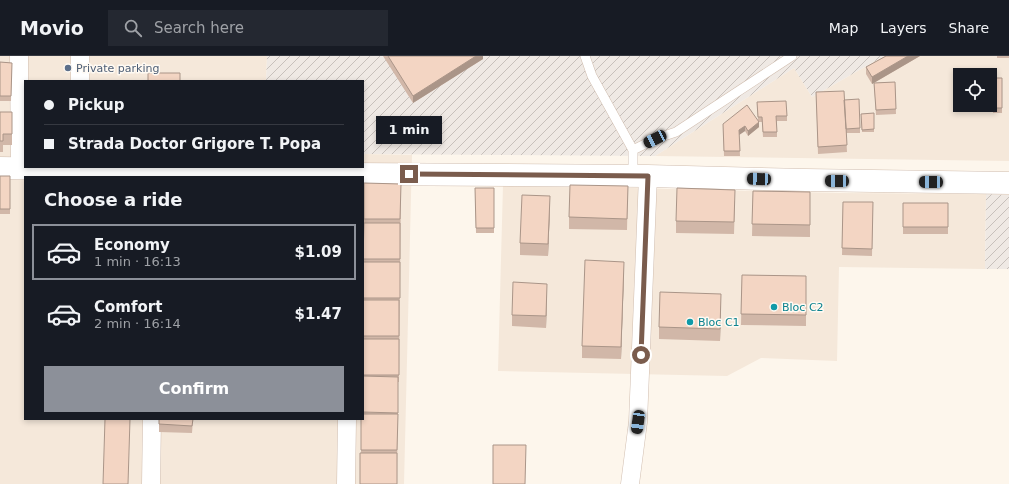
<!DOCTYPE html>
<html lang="en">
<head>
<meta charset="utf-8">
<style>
	body { margin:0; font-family:"DejaVu Sans",sans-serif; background:#242831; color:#f1f3f6; height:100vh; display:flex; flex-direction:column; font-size:15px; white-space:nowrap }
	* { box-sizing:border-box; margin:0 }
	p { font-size:13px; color:#9ea1a6 }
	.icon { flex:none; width:22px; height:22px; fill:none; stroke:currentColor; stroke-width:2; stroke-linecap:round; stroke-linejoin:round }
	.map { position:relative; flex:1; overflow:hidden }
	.details { position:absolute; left:24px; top:120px; width:340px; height:244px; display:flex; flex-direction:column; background:#171b24; border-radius:0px; box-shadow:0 2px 6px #0003 }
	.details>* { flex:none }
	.hud { position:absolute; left:24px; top:24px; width:340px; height:88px; border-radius:0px; box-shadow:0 2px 6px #0003; display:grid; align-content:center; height:88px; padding:0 20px; background:#171b24 }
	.buttons { position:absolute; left:953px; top:12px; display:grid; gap:8px }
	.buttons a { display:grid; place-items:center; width:44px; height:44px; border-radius:0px; background:#171b24; box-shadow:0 2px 6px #0003; font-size:20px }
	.end { position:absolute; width:18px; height:18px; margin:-9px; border:5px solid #7a5c4d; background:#fff; box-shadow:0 0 0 2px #fff }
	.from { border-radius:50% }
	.bubble { position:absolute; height:28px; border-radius:0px; background:#171b24; box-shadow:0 2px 6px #0003; font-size:13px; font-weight:700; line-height:28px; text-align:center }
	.car { position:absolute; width:12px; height:24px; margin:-12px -6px; border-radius:5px; box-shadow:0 0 3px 1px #0007; background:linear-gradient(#222 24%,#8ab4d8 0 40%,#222 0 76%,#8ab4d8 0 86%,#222 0) }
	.hud b { display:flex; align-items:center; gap:14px; height:38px; font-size:15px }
	.hud b+b { border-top:1px solid #363941 }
	.hud i { width:10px; height:10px; background:#f1f3f6 }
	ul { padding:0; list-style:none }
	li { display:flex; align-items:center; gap:12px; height:56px; margin:0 8px 6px; padding:0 12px; border:2px solid transparent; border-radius:0px }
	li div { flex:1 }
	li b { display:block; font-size:15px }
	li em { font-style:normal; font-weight:700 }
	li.current { border-color:#8c9099 }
	li>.icon { width:36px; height:36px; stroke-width:1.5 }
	h2 { padding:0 20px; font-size:18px; line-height:48px }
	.primary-button { display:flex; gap:8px; margin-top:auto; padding:8px 20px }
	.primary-button a { flex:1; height:46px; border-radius:0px; background:#8c9099; color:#fff; font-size:16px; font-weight:700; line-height:46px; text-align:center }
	header { display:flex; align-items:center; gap:24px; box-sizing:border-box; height:56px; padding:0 20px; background:#171b24; border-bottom:1px solid #363941 }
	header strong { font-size:19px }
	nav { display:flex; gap:22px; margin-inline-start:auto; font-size:14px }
	.search { width:280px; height:36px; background:#242831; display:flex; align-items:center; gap:10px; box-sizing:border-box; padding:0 14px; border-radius:0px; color:#9ea1a6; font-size:15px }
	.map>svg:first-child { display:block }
</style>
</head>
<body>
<header>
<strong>Movio</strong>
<div class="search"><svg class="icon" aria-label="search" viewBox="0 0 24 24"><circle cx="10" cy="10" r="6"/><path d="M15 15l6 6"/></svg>Search here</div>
<nav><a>Map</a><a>Layers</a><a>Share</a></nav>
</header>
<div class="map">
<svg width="1009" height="428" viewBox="0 0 1009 428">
	<defs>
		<pattern id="industrial-furrows" width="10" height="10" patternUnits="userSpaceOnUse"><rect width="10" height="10" fill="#efe9e4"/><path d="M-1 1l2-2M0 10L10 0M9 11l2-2" fill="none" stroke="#c7c0bb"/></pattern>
	</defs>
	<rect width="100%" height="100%" fill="#fdf6ec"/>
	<path fill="#f5e8da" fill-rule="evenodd" d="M 0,0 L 267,0 L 266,25 L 25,25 L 25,111 L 363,111 L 363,98 L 412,99 L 404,428 L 0,428 ZM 25,121 L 363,121 L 363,363 L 25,363 Z
		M 884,0 L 1009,0 L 1009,105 L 655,100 L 794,12 L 812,41 ZM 960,19 L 990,19 L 990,49 L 960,49 Z
		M 503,129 L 841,137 L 986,138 L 985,213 L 839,211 L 837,305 L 761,302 L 727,320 L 498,315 Z"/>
	<path fill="url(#industrial-furrows)" d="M 267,0 L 884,0 L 812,41 L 794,12 L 655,100 L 363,98 L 363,25 L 266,25 Z
		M 986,138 L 1009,139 L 1009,213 L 985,213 Z"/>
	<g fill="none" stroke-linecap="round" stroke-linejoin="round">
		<g stroke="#d1beb0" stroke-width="10">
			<path id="service" d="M 585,0 L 592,20 L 633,94 L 655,83 L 676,76 L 792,0
				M 633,120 L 633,94"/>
		</g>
		<g stroke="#d1beb0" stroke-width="19">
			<path id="minor" d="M 19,0 L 20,112
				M 80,0 L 80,25
				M 151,428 L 152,363
				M 346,428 L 347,363
				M 630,428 L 638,366 L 648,120"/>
		</g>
		<g stroke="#d1beb0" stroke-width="23">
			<path id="tertiary" d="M 0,112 L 351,118 L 648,120 L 806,124 L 1009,127"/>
		</g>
		<use href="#service" stroke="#fff" stroke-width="9"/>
		<use href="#minor" stroke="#fff" stroke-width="18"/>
		<use href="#tertiary" stroke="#fff" stroke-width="22"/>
	</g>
	<path fill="#d1b7a8" d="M 383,0 L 483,0 L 483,3 L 413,47 Z
		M 886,0 L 920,0 L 872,28 L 866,18 L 866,11 Z
		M 997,0 L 1009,0 L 1009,2 L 997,2 Z
		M 0,6 L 12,7 L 11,45 L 0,45 Z
		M 992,22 L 1002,22 L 1002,57 L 993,57 Z
		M 895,26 L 896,58 L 876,59 L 874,27 Z
		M 816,36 L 844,43 L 860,72 L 860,77 L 846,77 L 847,96 L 818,98 Z
		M 757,46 L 787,60 L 787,65 L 777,65 L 777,81 L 763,81 L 762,66 L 759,66 L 759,71 L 748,80 L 745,75 L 739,79 L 740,100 L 724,100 L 723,68 L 758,65 Z
		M 0,56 L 12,56 L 12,89 L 3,89 L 3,96 L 0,96 Z
		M 874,57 L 874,76 L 862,76 L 861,58 Z
		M 0,120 L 10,120 L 10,158 L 0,158 Z
		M 364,127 L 401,128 L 399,326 L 398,326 L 397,428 L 361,397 L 361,363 L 363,363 Z
		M 628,130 L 627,174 L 569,173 L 569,161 Z
		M 475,132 L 494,132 L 494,177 L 476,177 Z
		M 753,135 L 810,136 L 810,181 L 752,180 Z
		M 735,145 L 734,178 L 676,177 L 676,165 Z
		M 843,146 L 873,146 L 872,200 L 842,199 Z
		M 903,147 L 948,147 L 948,178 L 903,178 Z
		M 550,152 L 548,200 L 520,199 L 520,187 Z
		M 624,217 L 621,303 L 582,302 L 582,290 Z
		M 742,219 L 806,220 L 806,270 L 741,269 Z
		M 547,239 L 546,272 L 512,270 L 512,259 Z
		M 721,250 L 720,285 L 659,283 L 659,271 Z
		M 159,363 L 193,363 L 192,377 L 159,376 Z"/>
	<path fill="#aa9588" d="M 476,0 L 483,0 L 483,3 L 413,47 L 413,40 Z
		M 908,0 L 920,0 L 872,28 L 872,21 Z
		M 759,66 L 759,71 L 748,80 L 748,75 Z
		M 745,70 L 745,75 L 739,79 L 739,74 Z
		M 550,140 L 550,152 L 548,200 L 548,188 Z
		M 624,206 L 624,217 L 621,303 L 621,291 Z
		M 547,228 L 547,239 L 546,272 L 546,260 Z
		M 721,238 L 721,250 L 720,285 L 720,273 Z"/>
	<path fill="#f3d5c3" stroke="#aa9588" d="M 388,0 L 476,0 L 413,40 Z
		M 886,0 L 908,0 L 872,21 L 866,11 Z
		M 0,6 L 12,7 L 11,40 L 0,40 Z
		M 148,17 L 180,17 L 180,25 L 148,25 Z
		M 992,22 L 1002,22 L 1002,52 L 993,52 Z
		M 895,26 L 896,53 L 876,54 L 874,27 Z
		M 844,35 L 847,89 L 818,91 L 816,36 Z
		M 859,43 L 860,72 L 846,73 L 844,44 Z
		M 786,45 L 787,60 L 776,60 L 777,76 L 763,76 L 762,61 L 758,61 L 757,46 Z
		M 747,49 L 759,66 L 748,75 L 745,70 L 739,74 L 740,95 L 724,95 L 723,68 Z
		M 0,56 L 12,56 L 12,78 L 3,78 L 3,85 L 0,85 Z
		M 874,57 L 874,73 L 862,74 L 861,58 Z
		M 0,120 L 10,120 L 10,153 L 0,153 Z
		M 364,127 L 401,128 L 400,163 L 364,163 Z
		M 570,129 L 628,130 L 627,163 L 569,161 Z
		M 475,132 L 494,132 L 494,172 L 476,172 Z
		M 677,132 L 735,134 L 734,166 L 676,165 Z
		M 753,135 L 810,136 L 810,169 L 752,168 Z
		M 522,139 L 550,140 L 548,188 L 520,187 Z
		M 843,146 L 873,146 L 872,193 L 842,192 Z
		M 903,147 L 948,147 L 948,171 L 903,171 Z
		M 364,167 L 400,167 L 400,203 L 363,203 Z
		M 585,204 L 624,206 L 621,291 L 582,290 Z
		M 363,206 L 400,206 L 400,242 L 363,242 Z
		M 742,219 L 806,220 L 806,259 L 741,258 Z
		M 513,226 L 547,228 L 546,260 L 512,259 Z
		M 660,236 L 721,238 L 720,273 L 659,271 Z
		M 363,244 L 399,244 L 399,280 L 363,280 Z
		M 363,283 L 399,283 L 399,319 L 363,319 Z
		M 363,320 L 398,321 L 398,357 L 363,356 Z
		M 363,358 L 398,358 L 397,394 L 361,394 L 361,363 L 363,363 Z
		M 105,363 L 130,363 L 128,428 L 103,428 Z
		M 159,363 L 193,363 L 192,370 L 159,368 Z
		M 493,389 L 526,389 L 525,428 L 493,428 Z
		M 360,397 L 397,397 L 397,428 L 360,428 Z"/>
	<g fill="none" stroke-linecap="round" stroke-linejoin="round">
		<path stroke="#7a5c4d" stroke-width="5" d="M 409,118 L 648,120 L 641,299"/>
	</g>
	<circle fill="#5c6f8a" stroke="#fffaf3" stroke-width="1.5" cx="68" cy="12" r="4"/>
	<g fill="#0f9aa8" stroke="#fffaf3" stroke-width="1.5">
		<circle cx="774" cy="251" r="4"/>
		<circle cx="690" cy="266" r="4"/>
	</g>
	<g text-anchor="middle" stroke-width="3" stroke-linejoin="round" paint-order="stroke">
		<g font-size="11" fill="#4e5e75" stroke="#fffaf3" text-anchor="start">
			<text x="76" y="16">Private parking</text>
		</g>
		<g font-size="11" fill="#0d838f" stroke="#fffaf3" text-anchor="start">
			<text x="782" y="255">Bloc C2</text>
			<text x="698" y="270">Bloc C1</text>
		</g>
	</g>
</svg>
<div class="buttons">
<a><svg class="icon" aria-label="locate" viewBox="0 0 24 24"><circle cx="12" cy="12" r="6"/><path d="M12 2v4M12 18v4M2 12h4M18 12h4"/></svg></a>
</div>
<i class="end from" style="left:641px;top:299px"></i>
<i class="end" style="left:409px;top:118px"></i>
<div class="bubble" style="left:376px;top:60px;width:66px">1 min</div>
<i class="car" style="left:655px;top:83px;rotate:244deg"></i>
<i class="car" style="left:759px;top:123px;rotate:272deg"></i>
<i class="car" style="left:837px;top:125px;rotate:271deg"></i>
<i class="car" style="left:931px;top:126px;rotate:271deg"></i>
<i class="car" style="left:638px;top:366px;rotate:188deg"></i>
<div class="hud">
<b><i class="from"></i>Pickup</b>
<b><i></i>Strada Doctor Grigore T. Popa</b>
</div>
<section class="details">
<h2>Choose a ride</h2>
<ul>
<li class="current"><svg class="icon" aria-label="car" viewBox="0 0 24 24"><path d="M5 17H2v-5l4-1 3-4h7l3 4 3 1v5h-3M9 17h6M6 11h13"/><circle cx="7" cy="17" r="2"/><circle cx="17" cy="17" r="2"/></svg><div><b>Economy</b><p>1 min · 16:13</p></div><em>$1.09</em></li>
<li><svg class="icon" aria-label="car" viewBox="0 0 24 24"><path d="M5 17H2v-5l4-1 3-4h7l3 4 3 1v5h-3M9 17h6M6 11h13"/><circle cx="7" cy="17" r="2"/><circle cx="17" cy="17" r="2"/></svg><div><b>Comfort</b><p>2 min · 16:14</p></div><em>$1.47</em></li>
</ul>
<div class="primary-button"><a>Confirm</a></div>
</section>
</div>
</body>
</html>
